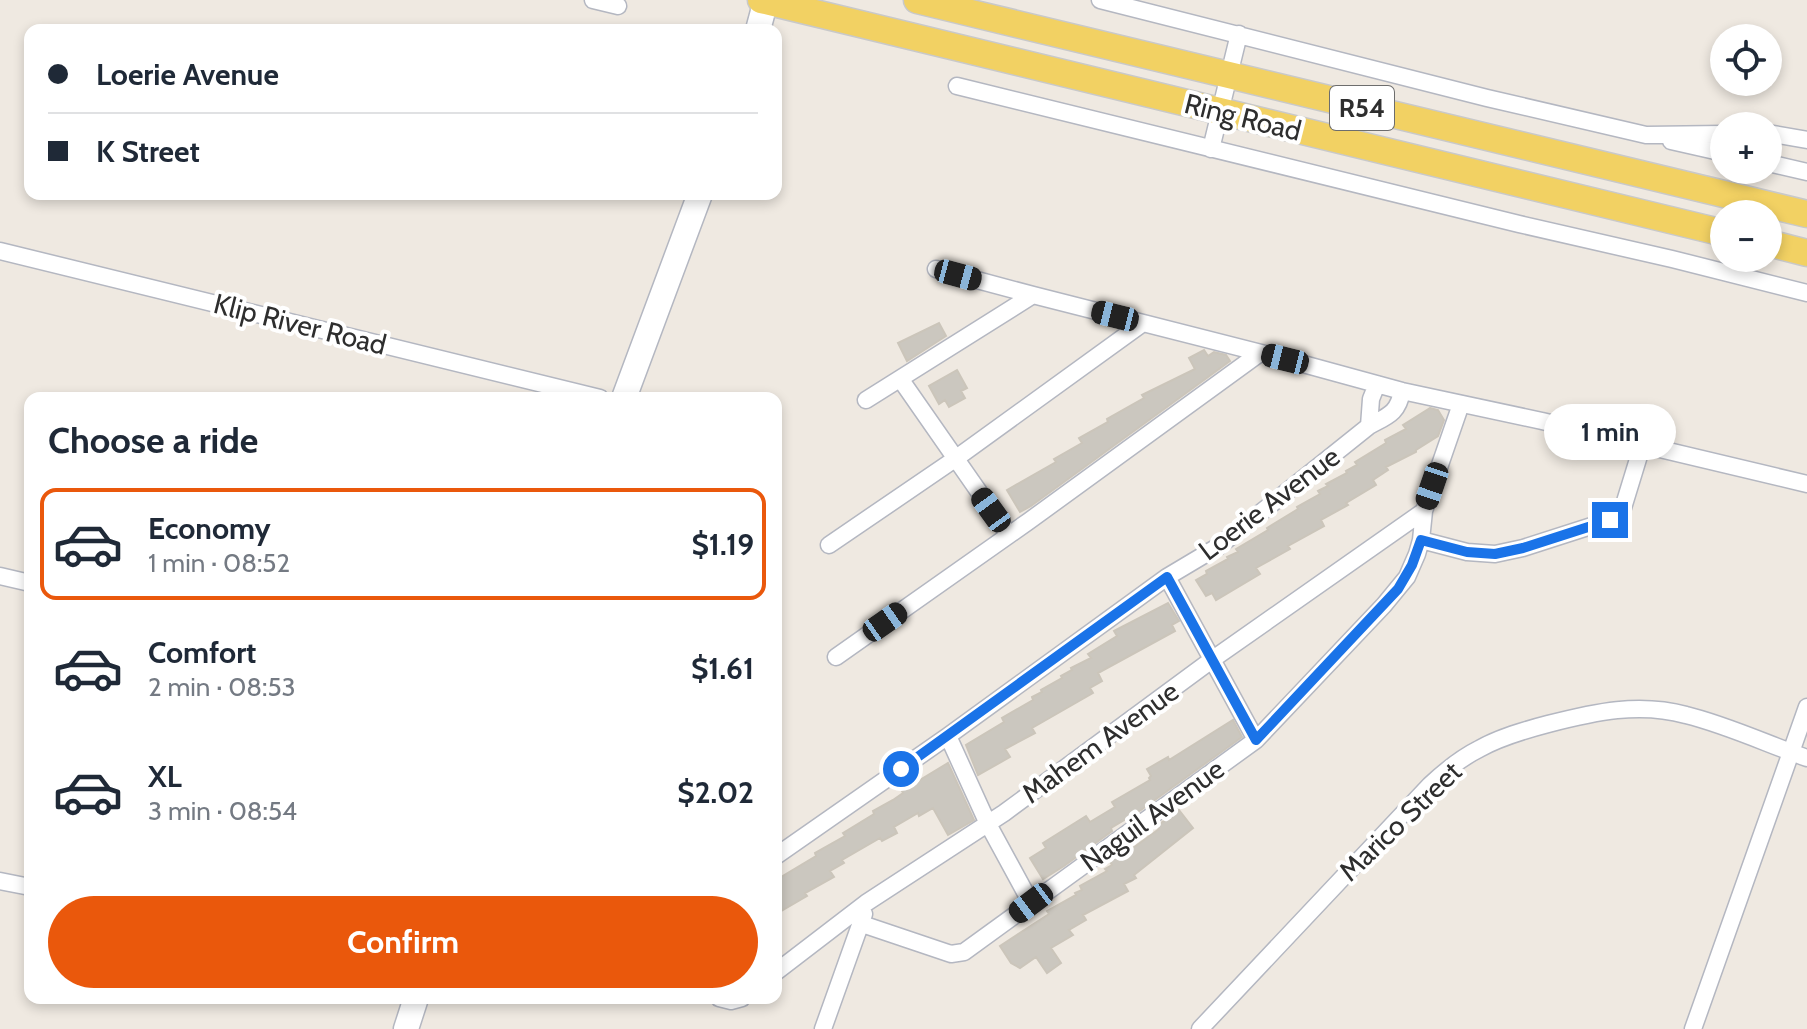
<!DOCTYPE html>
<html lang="en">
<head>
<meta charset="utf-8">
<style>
	body { margin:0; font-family:Cabin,sans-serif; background:#f2f2f3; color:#1f2937; height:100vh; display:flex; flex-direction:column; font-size:30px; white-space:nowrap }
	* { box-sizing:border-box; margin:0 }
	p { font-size:26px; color:#747a83 }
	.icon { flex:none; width:44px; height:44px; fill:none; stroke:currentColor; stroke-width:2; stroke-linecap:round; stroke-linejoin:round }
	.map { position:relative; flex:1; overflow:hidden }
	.drawer { position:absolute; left:24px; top:392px; width:758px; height:612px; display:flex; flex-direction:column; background:#fff; border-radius:16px; box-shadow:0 4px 12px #0003 }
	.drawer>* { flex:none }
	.hud { position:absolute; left:24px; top:24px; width:758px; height:176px; border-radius:16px; box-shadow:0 4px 12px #0003; display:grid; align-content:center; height:176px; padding:0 24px; background:#fff }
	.controls { position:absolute; left:1710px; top:24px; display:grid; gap:16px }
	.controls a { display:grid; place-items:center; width:72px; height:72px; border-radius:50%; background:#fff; box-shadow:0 4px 12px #0003; font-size:40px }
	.end { position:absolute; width:36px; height:36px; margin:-18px; border:10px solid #1a73e8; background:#fff; box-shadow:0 0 0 4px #fff }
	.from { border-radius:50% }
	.bubble { position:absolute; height:56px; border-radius:28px; background:#fff; box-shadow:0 4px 12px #0003; font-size:26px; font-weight:700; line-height:56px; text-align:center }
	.car { position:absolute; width:24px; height:48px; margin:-24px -12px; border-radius:10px; box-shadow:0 0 6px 2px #0007; background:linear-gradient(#222 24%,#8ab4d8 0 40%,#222 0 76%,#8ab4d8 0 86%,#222 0) }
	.hud b { display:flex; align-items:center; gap:28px; height:76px; font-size:30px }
	.hud b+b { border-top:2px solid #e0e1e3 }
	.hud i { width:20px; height:20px; background:#1f2937 }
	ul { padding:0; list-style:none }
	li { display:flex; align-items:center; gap:24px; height:112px; margin:0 16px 12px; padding:0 8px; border:4px solid transparent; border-radius:16px }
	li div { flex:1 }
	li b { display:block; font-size:30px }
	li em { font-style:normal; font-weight:700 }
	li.on { border-color:#ea580c }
	li>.icon { width:72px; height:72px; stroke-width:1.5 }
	h2 { padding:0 24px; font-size:36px; line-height:96px }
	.primary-button { display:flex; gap:16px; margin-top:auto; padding:16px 24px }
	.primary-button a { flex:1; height:92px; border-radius:48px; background:#ea580c; color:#fff; font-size:32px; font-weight:700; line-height:92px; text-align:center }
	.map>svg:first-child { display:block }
</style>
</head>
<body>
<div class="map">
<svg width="1807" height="1029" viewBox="0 0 1807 1029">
	<rect width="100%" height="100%" fill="#efe9e1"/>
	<path fill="#cbc7bf" stroke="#cbc5ba" stroke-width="2" d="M 939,323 L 946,336 L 907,361 L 898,343 Z
		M 1204,350 L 1208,356 L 1214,352 L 1226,355 L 1230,361 L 1031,506 L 1020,512 L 1007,490 L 1056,462 L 1054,459 L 1082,443 L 1079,438 L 1108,422 L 1107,419 L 1144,398 L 1142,395 L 1195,369 L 1189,358 Z
		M 957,370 L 967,388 L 961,391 L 965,398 L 949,407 L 945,400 L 939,404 L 929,386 Z
		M 1430,408 L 1438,410 L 1444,420 L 1438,436 L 1416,450 L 1416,452 L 1386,467 L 1388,470 L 1373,480 L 1376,485 L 1346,503 L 1348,505 L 1321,520 L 1324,526 L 1288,546 L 1290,549 L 1256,568 L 1260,574 L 1216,600 L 1212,593 L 1206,596 L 1196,580 L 1207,574 L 1206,571 L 1228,559 L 1227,557 L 1238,552 L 1236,549 L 1268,530 L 1267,528 L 1298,509 L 1297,507 L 1320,494 L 1318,491 L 1328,486 L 1326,484 L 1347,473 L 1346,471 L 1357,465 L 1355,462 L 1386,443 L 1385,440 L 1406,429 L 1403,425 Z
		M 1168,603 L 1179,621 L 1172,625 L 1175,631 L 1098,673 L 1102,681 L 1090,688 L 1093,693 L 1032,728 L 1035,733 L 1005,749 L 1010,757 L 978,775 L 966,745 L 1004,722 L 1002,718 L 1033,700 L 1032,697 L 1042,692 L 1041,690 L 1062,678 L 1061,676 L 1072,670 L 1071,668 L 1091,658 L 1088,654 L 1117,636 L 1114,631 Z
		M 1233,720 L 1242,737 L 1141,810 L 1111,828 L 1112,831 L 1064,866 L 1043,879 L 1030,858 L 1046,848 L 1043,843 L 1086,816 L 1090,822 L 1115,807 L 1112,802 L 1150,780 L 1149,778 L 1151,776 L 1147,769 L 1168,757 L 1169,760 Z
		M 948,763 L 974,820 L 948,835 L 933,808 L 919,816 L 918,813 L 894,827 L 897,833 L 882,841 L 880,838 L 842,860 L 844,863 L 830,871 L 834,877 L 805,893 L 807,896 L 776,914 L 776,880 L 816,856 L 815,853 L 845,836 L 843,833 L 874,814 L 873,811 L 893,800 L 903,793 L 902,791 Z
		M 1179,810 L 1193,828 L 1134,875 L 1136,878 L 1124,884 L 1128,891 L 1083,915 L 1086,920 L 1069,930 L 1073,935 L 1051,948 L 1061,963 L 1047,973 L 1036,957 L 1020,968 L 1011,963 L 1000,946 L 1049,914 L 1047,911 L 1076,895 L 1075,893 L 1082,890 L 1080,886 L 1107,871 L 1105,869 L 1112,865 L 1109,860 L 1124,850 L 1126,853 L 1159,829 L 1157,826 Z"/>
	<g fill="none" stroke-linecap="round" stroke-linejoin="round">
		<g stroke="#b4b7c1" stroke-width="19">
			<path id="street" d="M 593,0 L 618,6
				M 1100,0 L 1487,98 L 1646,135 L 1724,134
				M 957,86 L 1519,224 L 1672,259 L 1807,293
				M 1768,133 L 1807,140
				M 1671,141 L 1724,153
				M 1211,149 L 1239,34
				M 1768,163 L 1807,172
				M 0,251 L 600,398
				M 936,269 L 1033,295 L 1285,359 L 1402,391 L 1542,421 L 1807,484
				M 901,380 L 1009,535
				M 866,400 L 1033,295
				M 1369,426 L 1371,399 L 1377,384
				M 1421,540 L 1467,552 L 1495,554 L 1523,548 L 1610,520 L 1620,515 L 1623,508 L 1642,446
				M 829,545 L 955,459 L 1143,323
				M 0,576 L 30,583
				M 1167,577 L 1256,740
				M 836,657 L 1029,521 L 1260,353
				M 948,736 L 988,824 L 1031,903
				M 776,856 L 948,736 L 1167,577 L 1219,546 L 1369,426 C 1387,416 1398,414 1402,391
				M 0,881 L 30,887
				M 862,924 L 951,954 L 964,952 L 1256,740 L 1384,605 L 1407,577 L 1417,554 L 1421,540 L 1424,511 L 1461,404
				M 776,972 L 866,903 L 1004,813 L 1213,659 L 1424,511
				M 719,998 L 731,1001 L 742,998
				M 823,1029 L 864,914
				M 1200,1029 L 1430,785 C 1445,771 1461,758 1479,749 C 1500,737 1525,730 1548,724 C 1595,712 1639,702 1686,715 C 1727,725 1767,744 1807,758
				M 1693,1029 L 1807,707"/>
		</g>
		<g stroke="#b4b7c1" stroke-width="27">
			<path id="secondary" d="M 758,30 L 766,0
				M 624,398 L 700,194
				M 406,1029 L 416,998"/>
		</g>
		<g stroke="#c9c9c9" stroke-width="29">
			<path id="primary" d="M 761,0 L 1724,233
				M 917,0 L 1807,214
				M 1768,243 L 1807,253"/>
		</g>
		<use href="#street" stroke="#fff" stroke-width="16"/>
		<use href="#secondary" stroke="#fff" stroke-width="24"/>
		<use href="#primary" stroke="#f2d163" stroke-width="26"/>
	</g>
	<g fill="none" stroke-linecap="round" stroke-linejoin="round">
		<path stroke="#1a73e8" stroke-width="10" d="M 901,769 L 1167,577 L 1256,740 L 1398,589 L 1412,565 L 1421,540 L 1467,552 L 1495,554 L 1523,548 L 1610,520"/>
	</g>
	<g text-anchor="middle" stroke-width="8" stroke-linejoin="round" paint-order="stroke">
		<rect fill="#fff" stroke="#6d6d6d" stroke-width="2" x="1330" y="86" width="64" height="44" rx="6"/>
		<g font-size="26" font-weight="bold" fill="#2e2e2e">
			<text x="1362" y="117">R54</text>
		</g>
		<g font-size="28" fill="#2e2e2e" stroke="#fff">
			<text transform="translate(1243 117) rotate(14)" y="10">Ring Road</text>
			<text transform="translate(300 324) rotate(14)" y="10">Klip River Road</text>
			<text transform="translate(1269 503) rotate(-37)" y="10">Loerie Avenue</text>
			<text transform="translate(1100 742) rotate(-36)" y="10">Mahem Avenue</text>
			<text transform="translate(1152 815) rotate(-36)" y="10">Naguil Avenue</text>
			<text transform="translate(1400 821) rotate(-44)" y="10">Marico Street</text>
		</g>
	</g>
</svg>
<div class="controls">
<a><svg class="icon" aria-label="locate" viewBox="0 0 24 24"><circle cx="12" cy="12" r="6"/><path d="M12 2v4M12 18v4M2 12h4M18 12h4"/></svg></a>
<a>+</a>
<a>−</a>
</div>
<i class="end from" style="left:901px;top:769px"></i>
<i class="end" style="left:1610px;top:520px"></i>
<div class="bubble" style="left:1544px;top:404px;width:132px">1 min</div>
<i class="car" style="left:958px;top:275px;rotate:105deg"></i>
<i class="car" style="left:1115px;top:316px;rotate:284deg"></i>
<i class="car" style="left:1285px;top:359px;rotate:284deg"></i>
<i class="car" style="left:1432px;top:486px;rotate:199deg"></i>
<i class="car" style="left:991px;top:510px;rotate:324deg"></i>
<i class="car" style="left:885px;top:622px;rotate:55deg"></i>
<i class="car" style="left:1031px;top:903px;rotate:233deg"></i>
<div class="hud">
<b><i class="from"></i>Loerie Avenue</b>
<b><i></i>K Street</b>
</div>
<section class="drawer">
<h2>Choose a ride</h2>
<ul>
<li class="on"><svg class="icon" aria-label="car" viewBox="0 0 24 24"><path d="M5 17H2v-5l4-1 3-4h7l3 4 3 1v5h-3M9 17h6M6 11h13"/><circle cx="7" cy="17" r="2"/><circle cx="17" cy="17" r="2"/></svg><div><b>Economy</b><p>1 min · 08:52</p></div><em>$1.19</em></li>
<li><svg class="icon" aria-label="car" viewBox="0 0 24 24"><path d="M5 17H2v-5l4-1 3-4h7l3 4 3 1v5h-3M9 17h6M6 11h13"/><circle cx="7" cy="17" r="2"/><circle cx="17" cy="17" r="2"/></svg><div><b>Comfort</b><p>2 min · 08:53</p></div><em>$1.61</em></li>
<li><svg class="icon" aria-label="car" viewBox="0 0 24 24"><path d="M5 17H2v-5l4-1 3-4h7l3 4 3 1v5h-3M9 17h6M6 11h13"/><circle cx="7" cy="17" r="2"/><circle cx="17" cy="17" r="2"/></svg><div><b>XL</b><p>3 min · 08:54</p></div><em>$2.02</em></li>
</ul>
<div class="primary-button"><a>Confirm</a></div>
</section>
</div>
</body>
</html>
